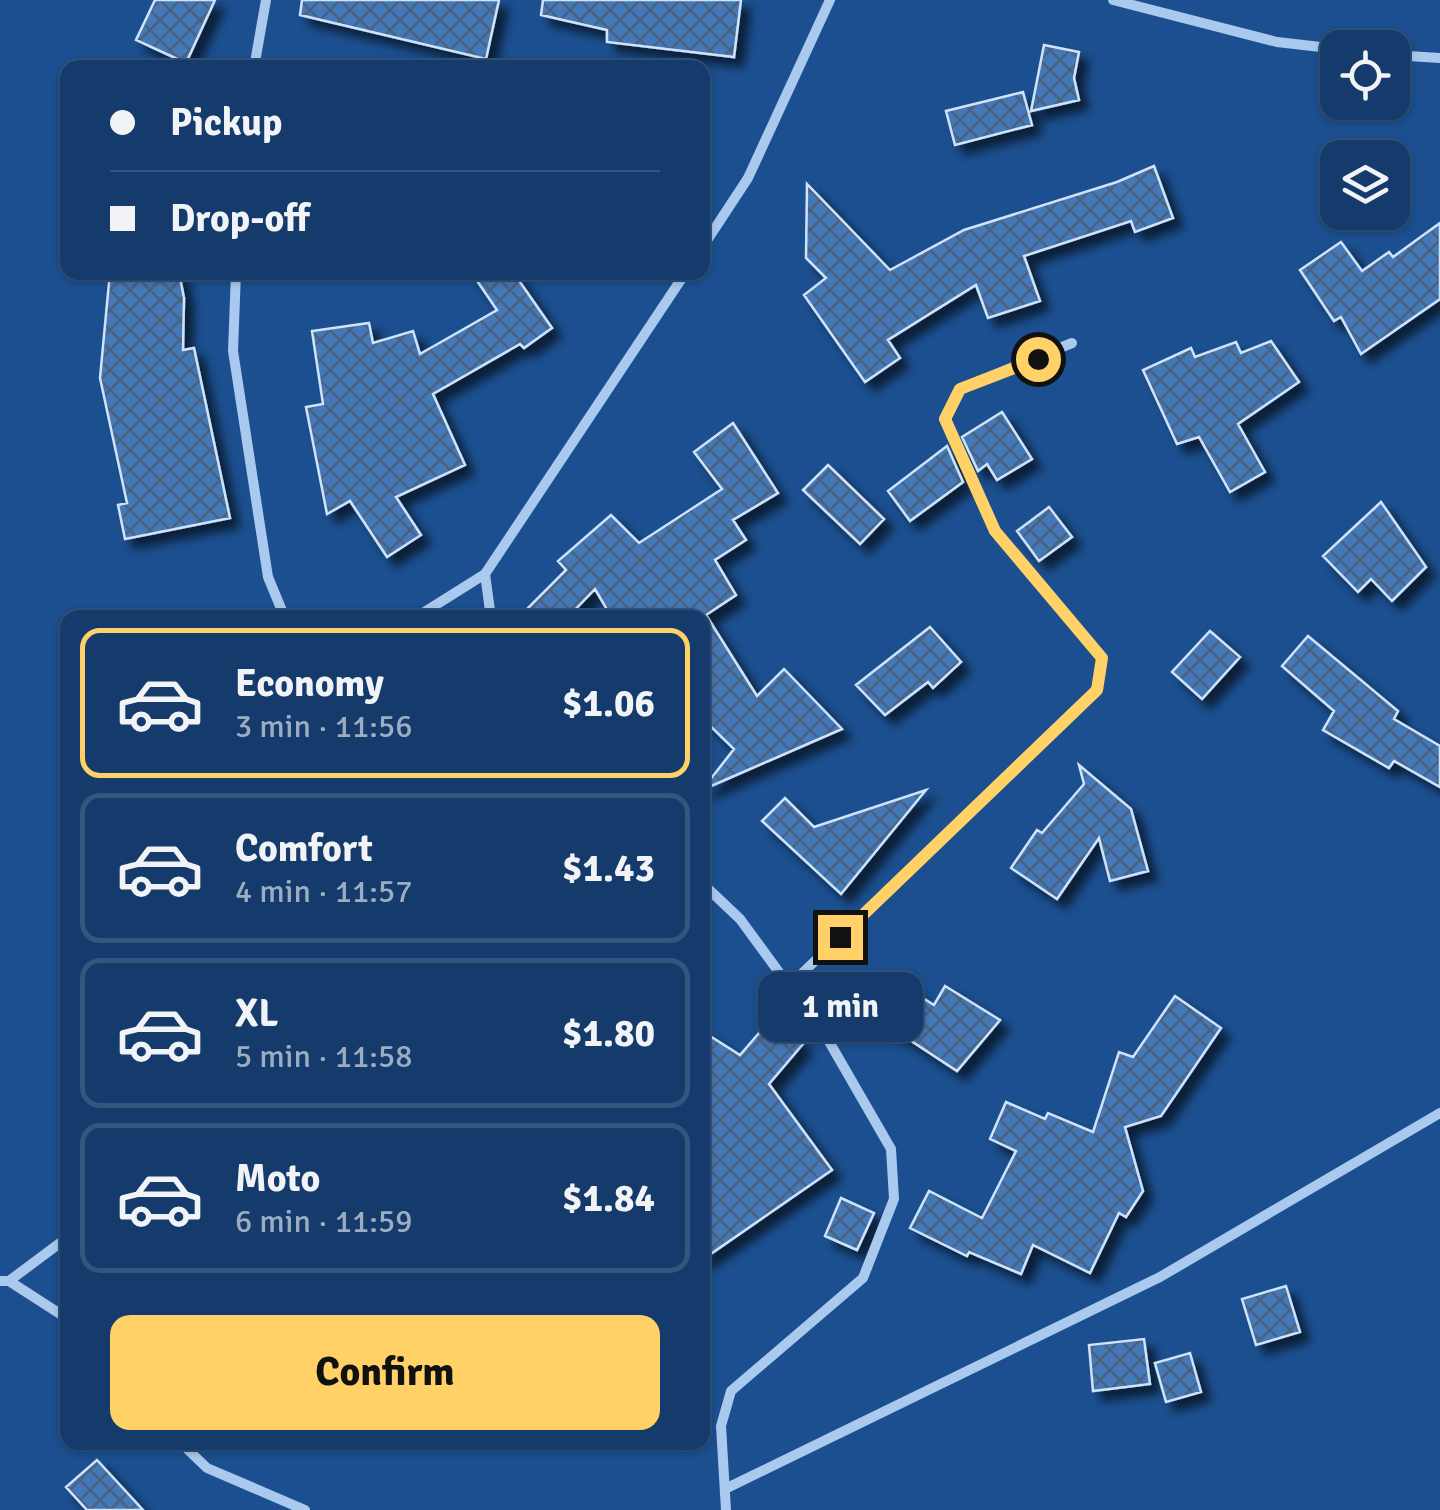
<!DOCTYPE html>
<html lang="en">
<head>
<meta charset="utf-8">
<style>
	body { margin:0; font-family:Signika,sans-serif; background:#1d4271; color:#f1f3f6; height:100vh; display:flex; flex-direction:column; font-size:38px; white-space:nowrap }
	* { box-sizing:border-box; margin:0 }
	p { font-size:32px; color:#9dadc1 }
	.icon { flex:none; width:55px; height:55px; fill:none; stroke:currentColor; stroke-width:2; stroke-linecap:round; stroke-linejoin:round }
	.map { position:relative; flex:1; overflow:hidden }
	.panel { position:absolute; left:60px; top:610px; width:650px; height:840px; display:flex; flex-direction:column; background:#143b6b; border-radius:20px; box-shadow:0 2px 8px #0004,0 0 0 2px #33557e }
	.panel>* { flex:none }
	.hud { position:absolute; left:60px; top:60px; width:650px; height:220px; border-radius:20px; box-shadow:0 2px 8px #0004,0 0 0 2px #33557e; display:grid; align-content:center; height:220px; padding:0 50px; background:#143b6b }
	.tools { position:absolute; left:1320px; top:30px; display:grid; gap:20px }
	.tools a { display:grid; place-items:center; width:90px; height:90px; border-radius:20px; background:#143b6b; box-shadow:0 2px 8px #0004,0 0 0 2px #33557e; font-size:50px }
	.end { position:absolute; width:45px; height:45px; margin:-22px; border:12px solid #ffd166; background:#111; box-shadow:0 0 0 5px #111 }
	.from { border-radius:50% }
	.bubble { position:absolute; height:70px; border-radius:20px; background:#143b6b; box-shadow:0 2px 8px #0004,0 0 0 2px #33557e; font-size:32px; font-weight:700; line-height:70px; text-align:center }
	.hud b { display:flex; align-items:center; gap:35px; height:95px; font-size:38px }
	.hud b+b { border-top:2px solid #33557e }
	.hud i { width:25px; height:25px; background:#f1f3f6 }
	ul { padding:18px 0 0; list-style:none }
	li { display:flex; align-items:center; gap:30px; height:150px; margin:0 20px 15px; padding:0 30px; border:5px solid #33557e; border-radius:20px }
	li div { flex:1 }
	li b { display:block; font-size:38px }
	li em { font-style:normal; font-weight:700 }
	li.on { border-color:#ffd166 }
	li>.icon { width:90px; height:90px; stroke-width:1.5 }
	.action { display:flex; gap:20px; margin-top:auto; padding:20px 50px }
	.action a { flex:1; height:115px; border-radius:20px; background:#ffd166; color:#111; font-size:40px; font-weight:700; line-height:115px; text-align:center }
	.map>svg:first-child { display:block }
</style>
</head>
<body>
<div class="map">
<svg width="1440" height="1510" viewBox="0 0 1440 1510">
	<defs>
		<pattern id="building-cross-hatch" width="8" height="8" patternUnits="userSpaceOnUse" patternTransform="scale(2.5)"><rect width="8" height="8" fill="#4478b7"/><path d="M0 0l8 8M0 8l8-8" fill="none" stroke="#486282"/></pattern>
		<filter id="shadow"><feDropShadow dx="9" dy="9" stdDeviation="5" flood-color="#0009"/></filter>
	</defs>
	<rect width="100%" height="100%" fill="#1b4f8f"/>
	<path fill="url(#building-cross-hatch)" stroke="#cfe3fa" stroke-width="2.5" filter="url(#shadow)" d="M 155,0 L 215,0 L 186,63 L 136,40 Z
		M 302,0 L 499,0 L 486,59 L 300,15 Z
		M 543,0 L 741,0 L 734,57 L 607,42 L 607,30 L 541,15 Z
		M 1044,45 L 1079,52 L 1074,78 L 1079,100 L 1031,111 Z
		M 1023,92 L 1032,125 L 955,145 L 946,111 Z
		M 1154,166 L 1173,218 L 1135,232 L 1131,221 L 1024,256 L 1040,301 L 988,318 L 976,285 L 888,340 L 900,358 L 865,382 L 804,295 L 826,278 L 806,258 L 807,184 L 890,270 L 964,230 L 1117,182 Z
		M 1440,223 L 1440,299 L 1361,354 L 1341,317 L 1334,321 L 1300,270 L 1341,242 L 1362,271 L 1389,252 L 1393,257 Z
		M 110,272 L 179,272 L 184,298 L 183,350 L 194,348 L 230,518 L 125,539 L 118,505 L 127,503 L 100,378 Z
		M 471,272 L 513,272 L 552,328 L 524,348 L 520,344 L 433,394 L 465,465 L 396,497 L 421,535 L 387,557 L 350,501 L 327,514 L 306,407 L 323,404 L 312,331 L 369,323 L 373,343 L 413,331 L 420,354 L 497,310 Z
		M 1271,341 L 1299,382 L 1238,424 L 1265,472 L 1230,492 L 1199,437 L 1177,444 L 1143,370 L 1191,348 L 1195,357 L 1236,342 L 1241,353 Z
		M 1002,412 L 1032,459 L 997,480 L 987,464 L 978,471 L 962,437 Z
		M 733,423 L 778,493 L 733,520 L 746,540 L 715,560 L 736,595 L 706,615 L 757,696 L 784,669 L 842,729 L 702,790 L 734,749 L 702,718 L 702,617 L 612,618 L 595,589 L 567,618 L 518,618 L 566,570 L 558,561 L 611,515 L 639,543 L 722,489 L 694,452 Z
		M 947,446 L 963,482 L 910,521 L 888,491 Z
		M 828,465 L 884,519 L 860,544 L 803,490 Z
		M 1381,502 L 1426,567 L 1392,601 L 1371,579 L 1358,592 L 1323,556 Z
		M 1049,507 L 1072,537 L 1039,561 L 1017,531 Z
		M 930,627 L 961,662 L 933,688 L 928,682 L 885,715 L 856,685 Z
		M 1210,631 L 1240,657 L 1202,699 L 1172,672 Z
		M 1308,636 L 1398,711 L 1394,719 L 1440,746 L 1440,787 L 1394,761 L 1389,768 L 1323,730 L 1334,711 L 1282,666 Z
		M 1079,765 L 1131,809 L 1148,871 L 1110,881 L 1099,838 L 1057,899 L 1011,868 L 1037,830 L 1042,833 L 1084,784 Z
		M 926,790 L 841,894 L 762,821 L 785,798 L 814,827 Z
		M 902,985 L 934,1005 L 945,986 L 1000,1020 L 957,1071 L 881,1021 Z
		M 1175,996 L 1221,1028 L 1161,1116 L 1125,1127 L 1143,1191 L 1126,1217 L 1119,1213 L 1090,1273 L 1033,1245 L 1021,1274 L 969,1252 L 967,1256 L 910,1228 L 929,1191 L 982,1218 L 1016,1151 L 990,1139 L 1006,1102 L 1045,1119 L 1048,1113 L 1093,1132 L 1119,1052 L 1133,1057 Z
		M 772,1018 L 803,1044 L 769,1084 L 832,1170 L 702,1260 L 702,1031 L 740,1055 Z
		M 841,1198 L 874,1213 L 857,1250 L 825,1236 Z
		M 1286,1286 L 1300,1332 L 1256,1345 L 1242,1299 Z
		M 1144,1339 L 1150,1384 L 1093,1391 L 1089,1345 Z
		M 1190,1353 L 1201,1392 L 1166,1402 L 1155,1363 Z
		M 97,1460 L 143,1510 L 87,1510 L 66,1487 Z"/>
	<g fill="none" stroke-linecap="round" stroke-linejoin="round">
		<path stroke="#a9c9ee" stroke-width="10" d="M 1113,0 L 1277,42 L 1338,49
			M 1392,55 L 1440,58
			M 254,68 L 266,0
			M 702,248 L 748,178 L 830,0
			M 236,272 L 233,351 L 268,577 L 285,618
			M 415,618 L 485,574
			M 491,618 L 485,574 L 686,272
			M 702,883 L 740,919 L 827,1038 L 891,1149 L 894,1199 L 863,1278 L 731,1391 L 721,1426 L 726,1510
			M 789,986 L 1097,689 L 1102,658 L 995,531 L 945,419 L 960,389 L 1072,343
			M 0,1281 L 9,1281 L 68,1319
			M 9,1281 L 68,1237
			M 180,1442 L 207,1468 L 305,1510
			M 727,1488 L 1160,1277 L 1440,1113"/>
	</g>
	<g fill="none" stroke-linecap="round" stroke-linejoin="round">
		<path stroke="#ffd166" stroke-width="12" d="M 840,937 L 1097,690 L 1102,658 L 995,531 L 945,419 L 960,389 L 1038,359"/>
	</g>
</svg>
<div class="tools">
<a><svg class="icon" aria-label="locate" viewBox="0 0 24 24"><circle cx="12" cy="12" r="6"/><path d="M12 2v4M12 18v4M2 12h4M18 12h4"/></svg></a>
<a><svg class="icon" aria-label="layers" viewBox="0 0 24 24"><path d="M12 4l9 5-9 5-9-5zM3 14l9 5 9-5"/></svg></a>
</div>
<i class="end from" style="left:1038px;top:359px"></i>
<i class="end" style="left:840px;top:937px"></i>
<div class="bubble" style="left:758px;top:972px;width:165px">1 min</div>
<div class="hud">
<b><i class="from"></i>Pickup</b>
<b><i></i>Drop-off</b>
</div>
<section class="panel">
<ul>
<li class="on"><svg class="icon" aria-label="car" viewBox="0 0 24 24"><path d="M5 17H2v-5l4-1 3-4h7l3 4 3 1v5h-3M9 17h6M6 11h13"/><circle cx="7" cy="17" r="2"/><circle cx="17" cy="17" r="2"/></svg><div><b>Economy</b><p>3 min · 11:56</p></div><em>$1.06</em></li>
<li><svg class="icon" aria-label="car" viewBox="0 0 24 24"><path d="M5 17H2v-5l4-1 3-4h7l3 4 3 1v5h-3M9 17h6M6 11h13"/><circle cx="7" cy="17" r="2"/><circle cx="17" cy="17" r="2"/></svg><div><b>Comfort</b><p>4 min · 11:57</p></div><em>$1.43</em></li>
<li><svg class="icon" aria-label="car" viewBox="0 0 24 24"><path d="M5 17H2v-5l4-1 3-4h7l3 4 3 1v5h-3M9 17h6M6 11h13"/><circle cx="7" cy="17" r="2"/><circle cx="17" cy="17" r="2"/></svg><div><b>XL</b><p>5 min · 11:58</p></div><em>$1.80</em></li>
<li><svg class="icon" aria-label="car" viewBox="0 0 24 24"><path d="M5 17H2v-5l4-1 3-4h7l3 4 3 1v5h-3M9 17h6M6 11h13"/><circle cx="7" cy="17" r="2"/><circle cx="17" cy="17" r="2"/></svg><div><b>Moto</b><p>6 min · 11:59</p></div><em>$1.84</em></li>
</ul>
<div class="action"><a>Confirm</a></div>
</section>
</div>
</body>
</html>
